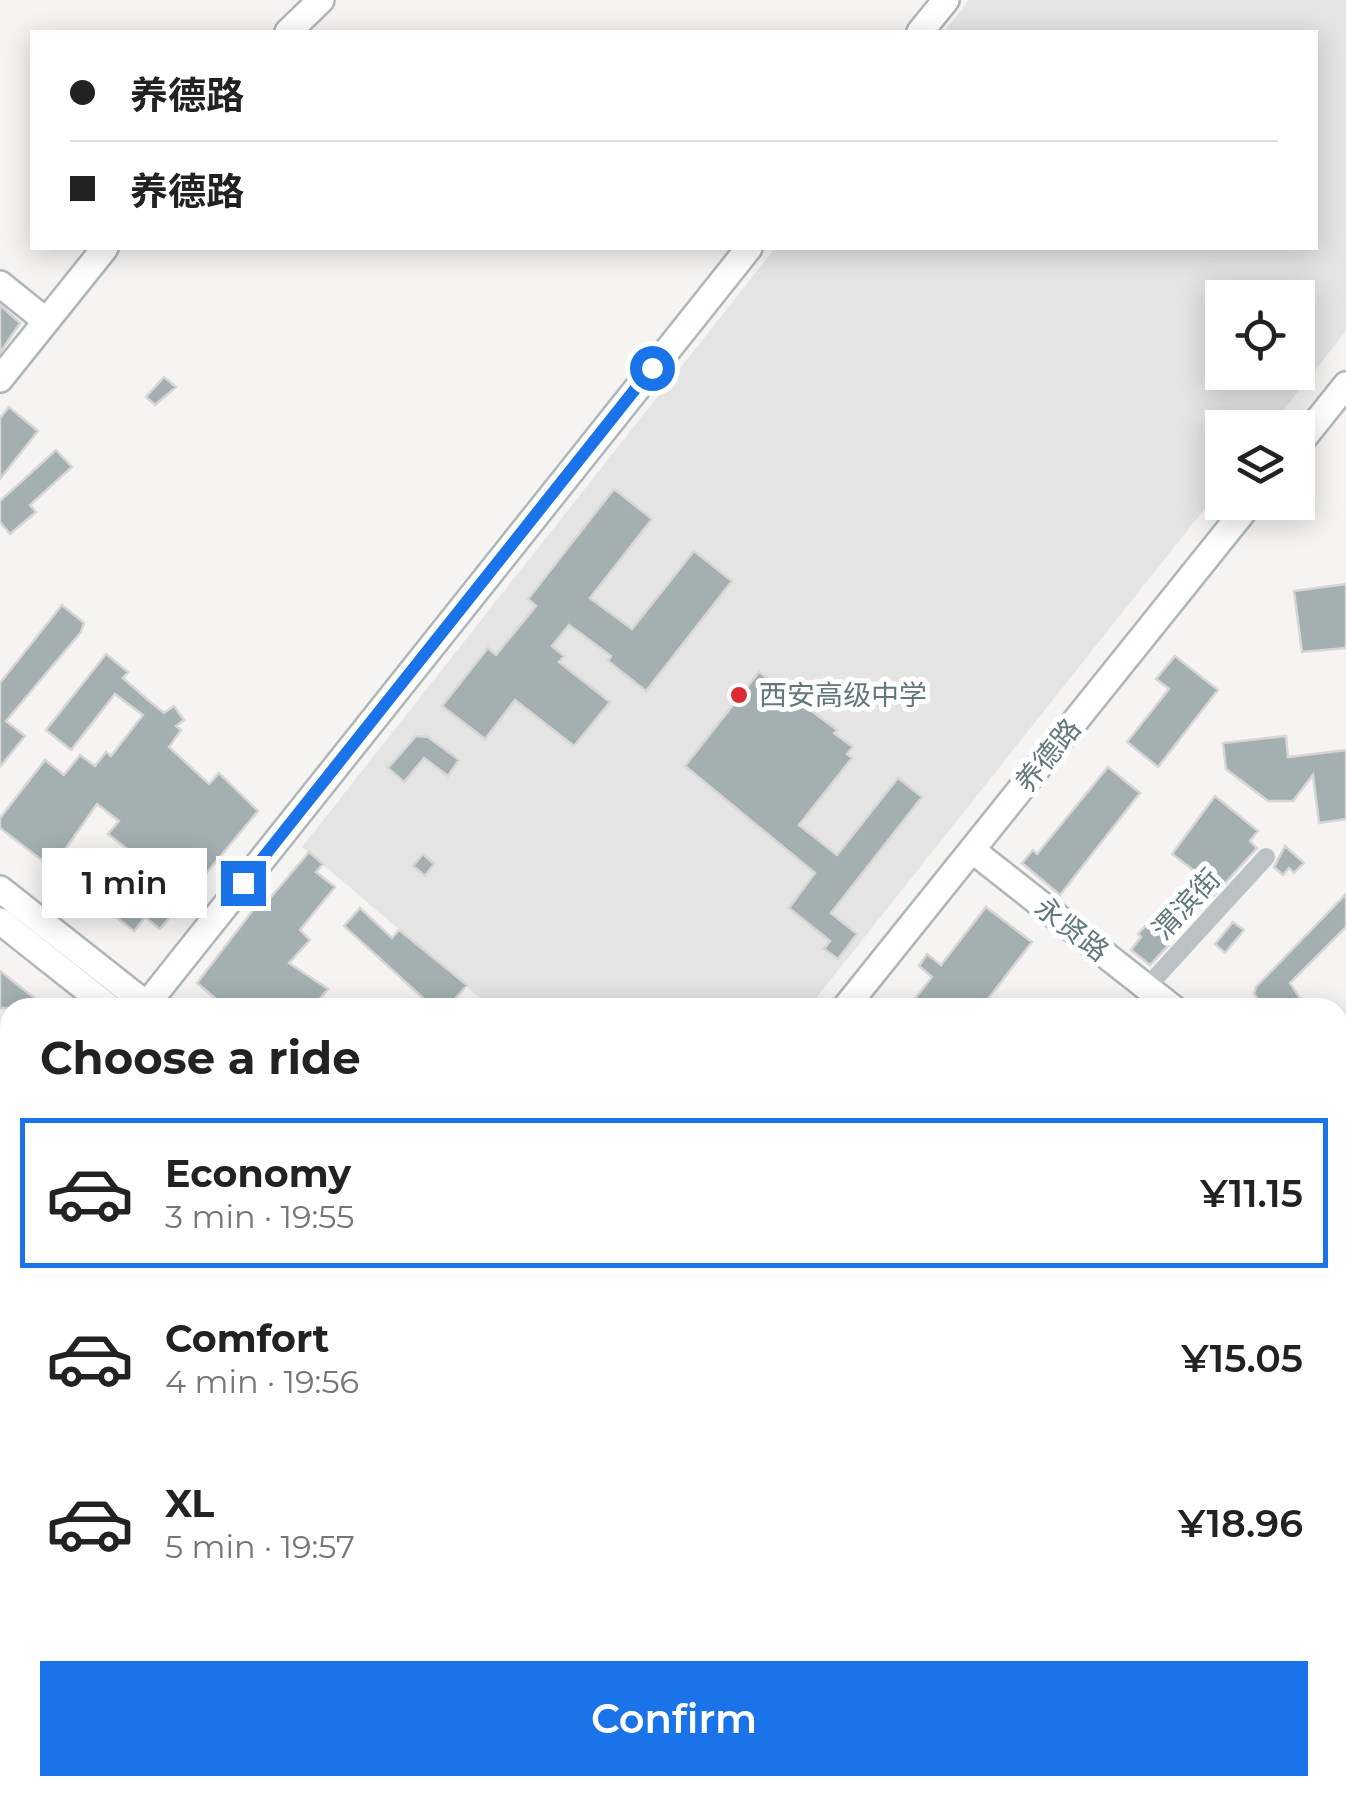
<!DOCTYPE html>
<html lang="en">
<head>
<meta charset="utf-8">
<style>
	body { margin:0; font-family:Montserrat,"Noto Sans SC",sans-serif; background:#f2f2f2; color:#222; height:100vh; display:flex; flex-direction:column; font-size:38px; white-space:nowrap }
	* { box-sizing:border-box; margin:0 }
	p { font-size:32px; color:#767676 }
	.icon { flex:none; width:55px; height:55px; fill:none; stroke:currentColor; stroke-width:2; stroke-linecap:round; stroke-linejoin:round }
	.map { position:relative; flex:1; overflow:hidden }
	.panel { position:absolute; left:0px; top:998px; width:1348px; height:798px; display:flex; flex-direction:column; background:#fff; border-radius:30px 30px 0 0; box-shadow:0 5px 25px #0003 }
	.panel>* { flex:none }
	.guide { position:absolute; left:30px; top:30px; width:1288px; height:220px; border-radius:0px; box-shadow:0 5px 25px #0003; display:grid; align-content:center; height:220px; padding:0 40px; background:#fff }
	.tools { position:absolute; left:1205px; top:280px; display:grid; gap:20px }
	.tools a { display:grid; place-items:center; width:110px; height:110px; border-radius:0px; background:#fff; box-shadow:0 5px 25px #0003; font-size:50px }
	.end { position:absolute; width:45px; height:45px; margin:-22px; border:12px solid #1a73e8; background:#fff; box-shadow:0 0 0 5px #fff }
	.from { border-radius:50% }
	.bubble { position:absolute; height:70px; border-radius:0px; background:#fff; box-shadow:0 5px 25px #0003; font-size:32px; font-weight:600; line-height:70px; text-align:center }
	.guide b { display:flex; align-items:center; gap:35px; height:95px; font-size:38px }
	.guide b+b { border-top:2px solid #e0e0e0 }
	.guide i { width:25px; height:25px; background:#222 }
	ul { padding:0; list-style:none }
	li { display:flex; align-items:center; gap:30px; height:150px; margin:0 20px 15px; padding:0 20px; border:5px solid transparent; border-radius:0px }
	li div { flex:1 }
	li b { display:block; font-size:38px }
	li em { font-style:normal; font-weight:600 }
	li.on { border-color:#1a73e8 }
	li>.icon { width:90px; height:90px; stroke-width:1.5 }
	h2 { padding:0 40px; font-size:45px; line-height:120px }
	.primary-button { display:flex; gap:20px; margin-top:auto; padding:20px 40px }
	.primary-button a { flex:1; height:115px; border-radius:0px; background:#1a73e8; color:#fff; font-size:40px; font-weight:600; line-height:115px; text-align:center }
	.map>svg:first-child { display:block }
</style>
</head>
<body>
<div class="map">
<svg width="1346" height="1793" viewBox="0 0 1346 1793">
	<rect width="100%" height="100%" fill="#f5f4f2"/>
	<path fill="#e3e4e3" fill-rule="evenodd" d="M 969,0 L 1346,0 L 1346,331 L 1270,427 L 1222,428 L 1222,487 L 809,1007 L 491,1007 L 302,847 L 775,248 L 1315,248 L 1315,32 L 944,32 ZM 1222,298 L 1298,298 L 1298,372 L 1222,372 Z"/>
	<path fill="#a3afb1" stroke="#d7d6d4" stroke-width="2.5" fill-rule="evenodd" d="M 0,305 L 20,323 L 0,353 Z
		M 164,377 L 176,387 L 155,405 L 146,397 Z
		M 9,407 L 38,431 L 0,479 L 0,418 Z
		M 56,450 L 72,467 L 30,505 L 36,512 L 10,534 L 0,522 L 0,501 Z
		M 614,489 L 652,519 L 590,598 L 632,629 L 694,551 L 732,581 L 646,691 L 608,661 L 611,656 L 569,625 L 552,646 L 564,656 L 559,662 L 610,702 L 574,746 L 515,700 L 485,739 L 442,706 L 488,648 L 496,655 L 536,606 L 528,599 Z
		M 1346,584 L 1346,648 L 1302,652 L 1294,591 Z
		M 62,605 L 84,623 L 81,632 L 6,721 L 25,736 L 0,767 L 0,683 Z
		M 106,654 L 128,672 L 123,678 L 148,700 L 164,713 L 174,706 L 184,720 L 176,726 L 181,730 L 169,747 L 209,784 L 219,773 L 258,811 L 160,929 L 145,917 L 134,931 L 0,828 L 0,818 L 45,760 L 64,775 L 80,755 L 95,766 L 106,752 L 111,756 L 143,715 L 115,694 L 71,750 L 46,730 ZM 97,804 L 119,821 L 108,834 L 126,848 L 103,877 L 66,848 Z
		M 1175,656 L 1218,690 L 1158,767 L 1127,742 L 1169,689 L 1156,679 Z
		M 759,672 L 837,730 L 834,733 L 853,747 L 847,754 L 852,758 L 799,825 L 837,855 L 898,778 L 922,797 L 831,913 L 857,934 L 838,959 L 824,949 L 830,941 L 789,908 L 815,873 L 685,766 Z
		M 416,736 L 428,737 L 459,760 L 448,776 L 424,758 L 404,782 L 388,768 Z
		M 1286,736 L 1288,757 L 1346,750 L 1346,819 L 1319,823 L 1313,775 L 1293,801 L 1268,801 L 1226,769 L 1223,743 Z
		M 1108,767 L 1140,793 L 1060,895 L 1022,863 L 1033,850 L 1037,854 Z
		M 1215,796 L 1258,831 L 1250,841 L 1257,848 L 1207,903 L 1197,894 L 1166,926 L 1177,936 L 1150,965 L 1131,950 L 1141,937 L 1138,934 L 1197,873 L 1172,854 Z
		M 1285,846 L 1304,863 L 1294,873 L 1289,868 L 1283,875 L 1274,867 Z
		M 309,852 L 323,864 L 316,872 L 335,887 L 300,930 L 310,940 L 289,963 L 328,989 L 312,1008 L 227,1008 L 197,983 L 257,905 L 261,909 Z
		M 423,854 L 434,864 L 425,876 L 413,866 Z
		M 1346,894 L 1346,927 L 1290,983 L 1306,1008 L 1267,1008 L 1254,994 L 1256,987 Z
		M 986,907 L 1032,942 L 981,1008 L 908,1008 L 932,977 L 919,966 L 927,954 L 941,965 Z
		M 360,908 L 392,938 L 399,930 L 467,985 L 447,1008 L 434,1008 L 344,926 Z
		M 1233,922 L 1244,930 L 1225,953 L 1215,944 Z
		M 0,971 L 47,1008 L 0,1008 Z"/>
	<g fill="none" stroke-linecap="round" stroke-linejoin="round">
		<g stroke="#aeb7b8" stroke-width="30">
			<path id="secondary" d="M 288,32 L 321,0
				M 920,32 L 946,0
				M 0,284 L 46,321
				M 0,379 L 105,248
				M 1298,445 L 1346,385
				M 972,850 L 1173,1008
				M 0,889 L 151,1008
				M 0,921 L 110,1008
				M 147,1004 L 749,248
				M 845,1008 L 1251,502
				M 1338,1137 L 1346,1143
				M 1118,1785 L 1129,1793
				M 1151,1785 L 1162,1793
				M 531,1793 L 537,1785"/>
		</g>
		<path stroke="#bbc2c4" stroke-width="18" d="M 1147,987 L 1266,857"/>
		<use href="#secondary" stroke="#fff" stroke-width="25"/>
	</g>
	<g fill="none" stroke-linecap="round" stroke-linejoin="round">
		<path stroke="#1a73e8" stroke-width="12" d="M 243,883 L 652,368"/>
	</g>
	<circle fill="#dc2b35" stroke="#fff" stroke-width="4" cx="739" cy="695" r="10"/>
	<g text-anchor="middle" stroke-width="10" stroke-linejoin="round" paint-order="stroke">
		<g font-size="28" fill="#61787c" stroke="#fff" text-anchor="start">
			<text x="759" y="705">西安高级中学</text>
		</g>
		<g font-size="28" fill="#61787c" stroke="#fff">
			<text transform="translate(1048 755) rotate(-51)" y="10">养德路</text>
			<text transform="translate(1186 904) rotate(-47)" y="10">渭滨街</text>
			<text transform="translate(1072 929) rotate(38)" y="10">永贤路</text>
		</g>
	</g>
</svg>
<div class="tools">
<a><svg class="icon" aria-label="locate" viewBox="0 0 24 24"><circle cx="12" cy="12" r="6"/><path d="M12 2v4M12 18v4M2 12h4M18 12h4"/></svg></a>
<a><svg class="icon" aria-label="layers" viewBox="0 0 24 24"><path d="M12 4l9 5-9 5-9-5zM3 14l9 5 9-5"/></svg></a>
</div>
<i class="end from" style="left:652px;top:368px"></i>
<i class="end" style="left:243px;top:883px"></i>
<div class="bubble" style="left:42px;top:848px;width:165px">1 min</div>
<div class="guide">
<b><i class="from"></i>养德路</b>
<b><i></i>养德路</b>
</div>
<section class="panel">
<h2>Choose a ride</h2>
<ul>
<li class="on"><svg class="icon" aria-label="car" viewBox="0 0 24 24"><path d="M5 17H2v-5l4-1 3-4h7l3 4 3 1v5h-3M9 17h6M6 11h13"/><circle cx="7" cy="17" r="2"/><circle cx="17" cy="17" r="2"/></svg><div><b>Economy</b><p>3 min · 19:55</p></div><em>¥11.15</em></li>
<li><svg class="icon" aria-label="car" viewBox="0 0 24 24"><path d="M5 17H2v-5l4-1 3-4h7l3 4 3 1v5h-3M9 17h6M6 11h13"/><circle cx="7" cy="17" r="2"/><circle cx="17" cy="17" r="2"/></svg><div><b>Comfort</b><p>4 min · 19:56</p></div><em>¥15.05</em></li>
<li><svg class="icon" aria-label="car" viewBox="0 0 24 24"><path d="M5 17H2v-5l4-1 3-4h7l3 4 3 1v5h-3M9 17h6M6 11h13"/><circle cx="7" cy="17" r="2"/><circle cx="17" cy="17" r="2"/></svg><div><b>XL</b><p>5 min · 19:57</p></div><em>¥18.96</em></li>
</ul>
<div class="primary-button"><a>Confirm</a></div>
</section>
</div>
</body>
</html>
